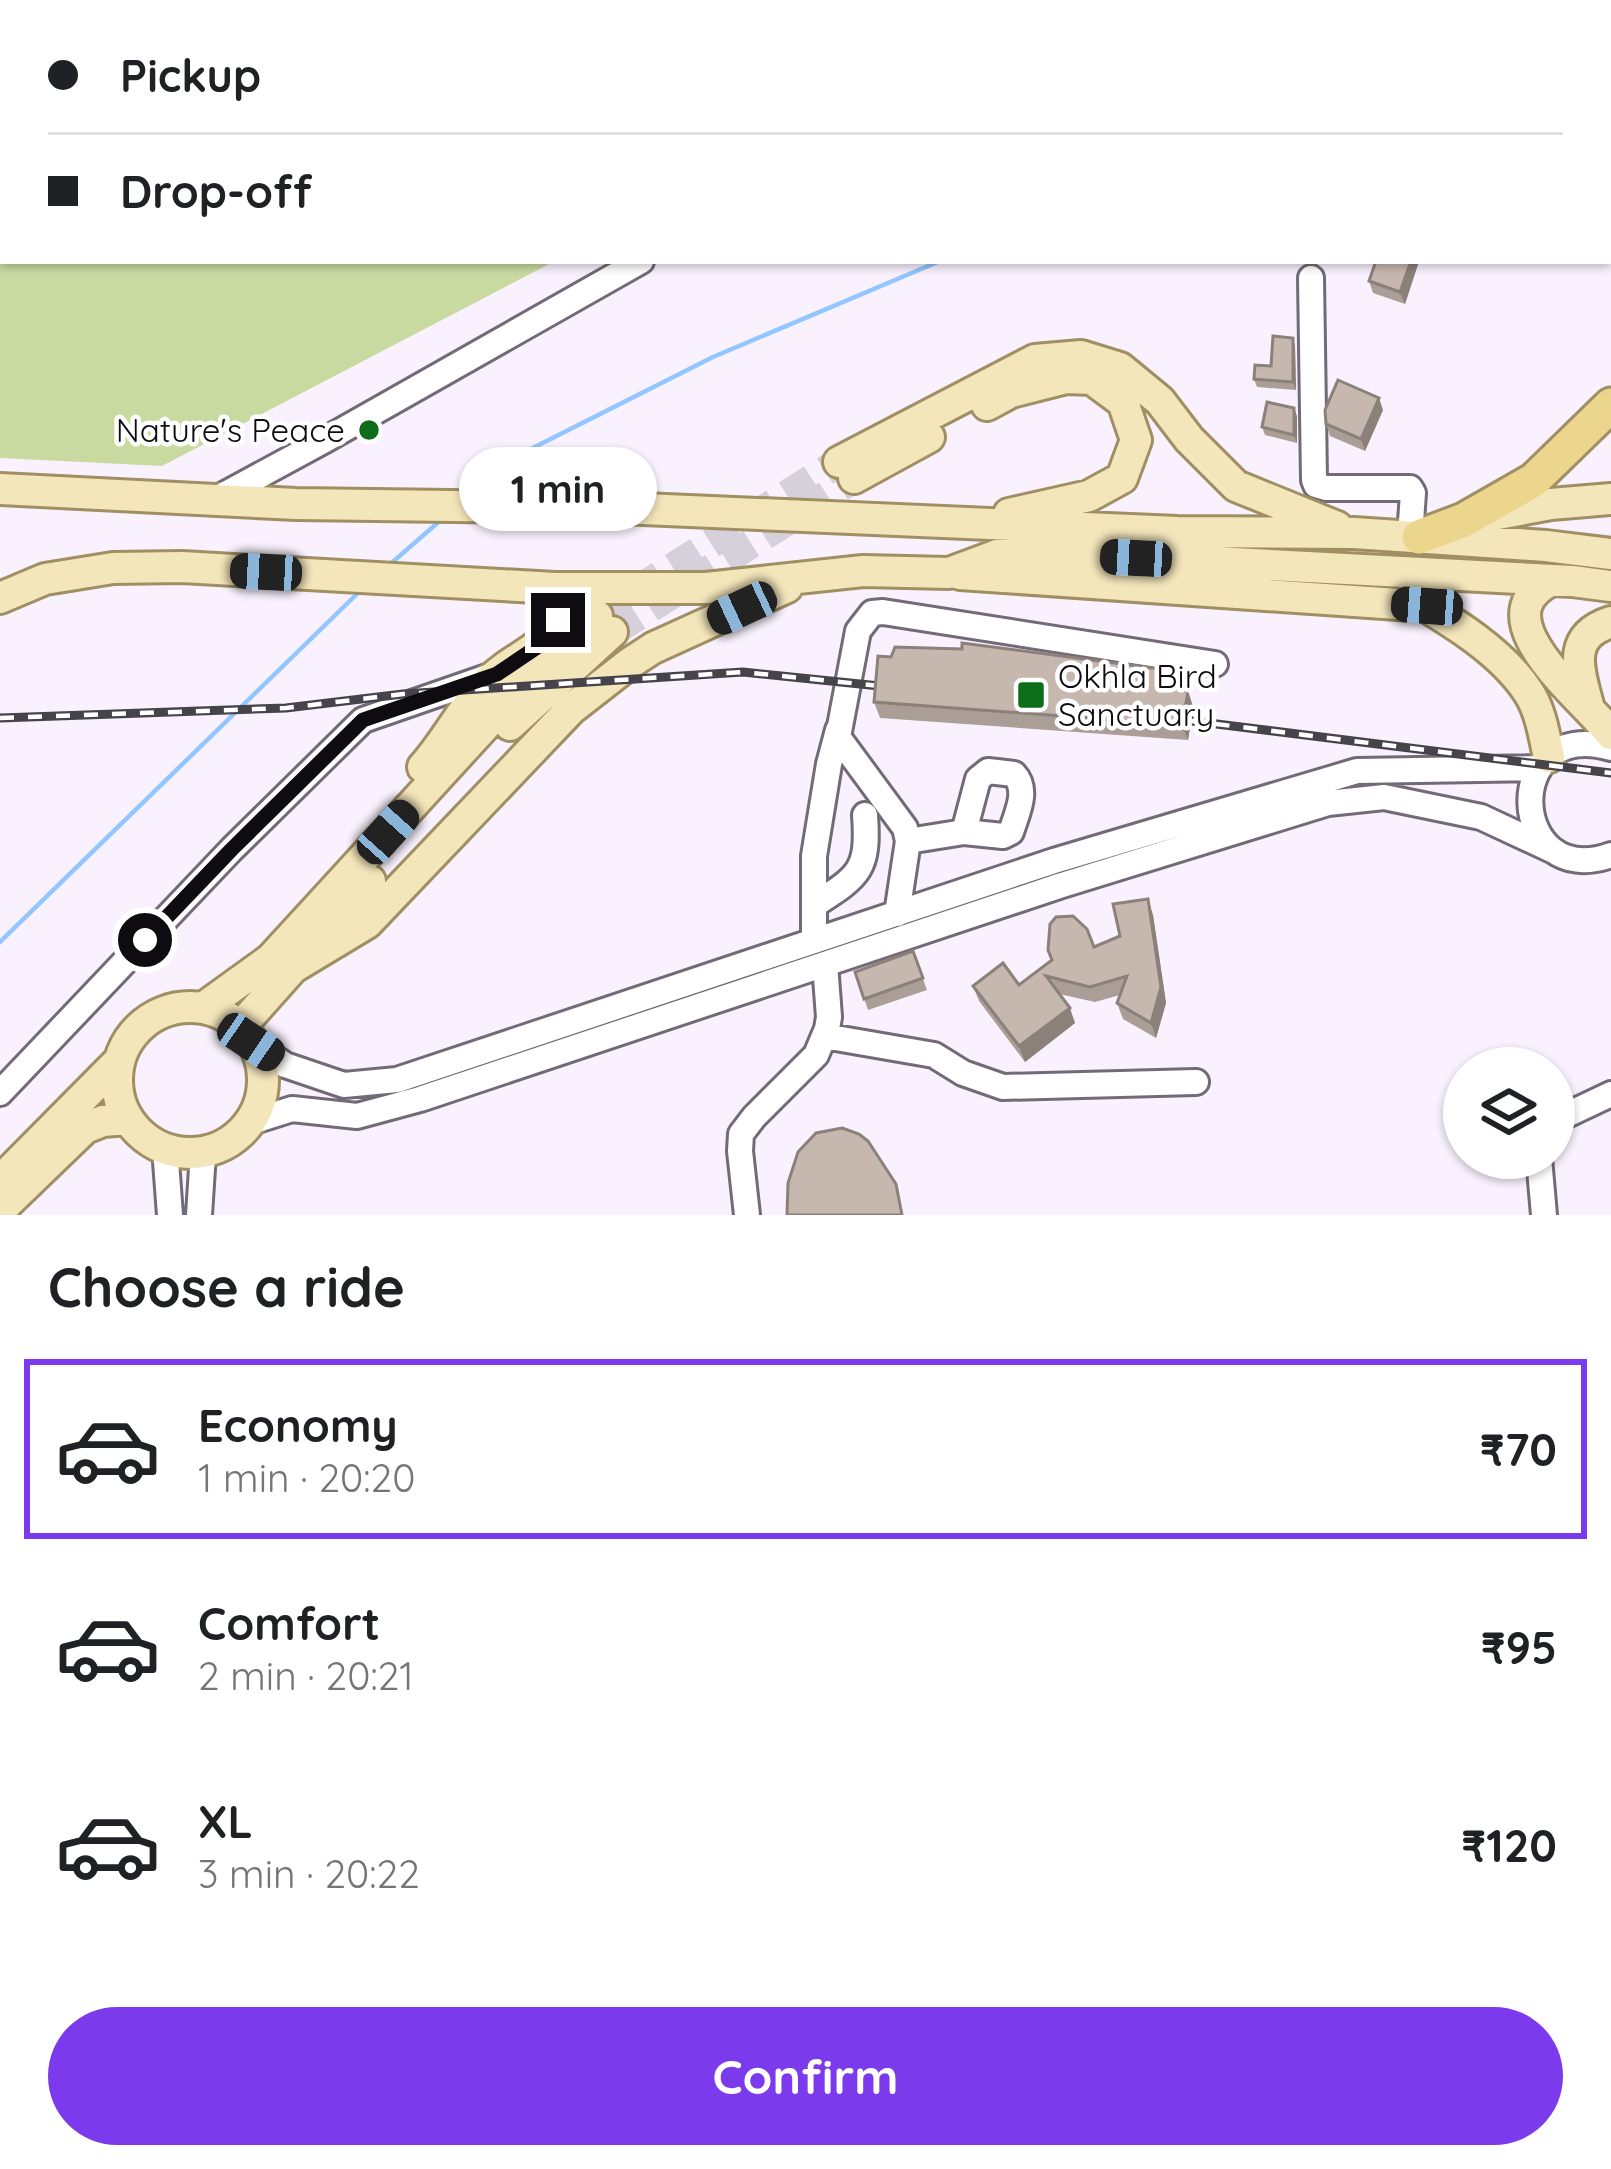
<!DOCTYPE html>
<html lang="en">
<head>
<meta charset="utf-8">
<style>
	body { margin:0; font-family:Quicksand,sans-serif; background:#f6f6f6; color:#202124; height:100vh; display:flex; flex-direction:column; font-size:45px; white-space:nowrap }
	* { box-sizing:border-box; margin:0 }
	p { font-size:39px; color:#757577 }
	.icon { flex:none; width:66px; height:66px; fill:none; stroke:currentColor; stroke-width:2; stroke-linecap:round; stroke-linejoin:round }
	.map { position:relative; height:1215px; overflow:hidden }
	.side { display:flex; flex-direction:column; background:#fff; flex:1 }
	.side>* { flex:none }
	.top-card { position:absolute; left:0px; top:0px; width:1611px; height:264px; box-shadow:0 3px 9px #0004; display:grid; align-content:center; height:264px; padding:0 48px; background:#fff }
	.tools { position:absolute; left:1443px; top:1047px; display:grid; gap:24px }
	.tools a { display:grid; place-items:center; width:132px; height:132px; border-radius:50%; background:#fff; box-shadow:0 3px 9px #0004; font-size:60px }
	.end { position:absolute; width:54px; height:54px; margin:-27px; border:15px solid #0f0c11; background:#fff; box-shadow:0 0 0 6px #fff }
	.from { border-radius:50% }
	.bubble { position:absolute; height:84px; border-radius:42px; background:#fff; box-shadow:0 3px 9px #0004; font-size:39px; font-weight:800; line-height:84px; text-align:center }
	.car { position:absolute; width:36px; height:72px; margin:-36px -18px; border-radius:15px; box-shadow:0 0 9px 3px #0007; background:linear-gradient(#222 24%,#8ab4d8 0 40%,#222 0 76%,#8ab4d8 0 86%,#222 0) }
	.top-card b { display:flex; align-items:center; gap:42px; height:114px; font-size:45px }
	.top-card b+b { border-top:3px solid #e0e0e0 }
	.top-card i { width:30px; height:30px; background:#202124 }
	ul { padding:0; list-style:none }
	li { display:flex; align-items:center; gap:36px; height:180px; margin:0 24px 18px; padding:0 24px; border:6px solid transparent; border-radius:0px }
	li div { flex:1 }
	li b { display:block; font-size:45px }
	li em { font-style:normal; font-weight:800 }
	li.active { border-color:#7c3aed }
	li>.icon { width:108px; height:108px; stroke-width:1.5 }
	h2 { padding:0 48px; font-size:54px; line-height:144px }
	.action { display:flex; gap:24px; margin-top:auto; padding:24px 48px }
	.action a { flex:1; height:138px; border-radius:72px; background:#7c3aed; color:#fff; font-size:48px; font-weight:800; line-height:138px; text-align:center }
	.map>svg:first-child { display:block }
</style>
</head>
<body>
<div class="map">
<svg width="1611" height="1215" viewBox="0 0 1611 1215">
	<rect width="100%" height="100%" fill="#f9f2fe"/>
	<path fill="#c9daa1" d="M 0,0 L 1121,0 L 1114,3 L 3,3 L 3,261 L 555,261 L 162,466 L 0,458 Z"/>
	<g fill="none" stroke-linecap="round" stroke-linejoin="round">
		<path stroke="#93c6fe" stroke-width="4.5" d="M 1449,3 L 1454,0
			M 474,491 L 511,459 L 713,357 L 940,261
			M 388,566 L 442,519
			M 0,942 L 361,590"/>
		<path stroke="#d6d0da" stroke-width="30" stroke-dasharray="30 15" stroke-linecap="butt" d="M 597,616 L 839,462
			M 612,632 L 854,478"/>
		<g stroke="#726b77" stroke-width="30">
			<path id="minor" d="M 1163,3 L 1163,0
				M 1276,3 L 1281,0
				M 1311,278 L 1314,480 L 1316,485 L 1326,488 L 1410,488 L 1413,493 L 1410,536
				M 218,498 L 325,440 L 641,261
				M 1611,748 C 1499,716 1508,892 1611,855
				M 908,841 L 964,832 L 978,779 L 988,771 L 1014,774 C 1029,790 1017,813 1011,832 L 1003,836 L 964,832
				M 814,905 C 859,876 869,871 865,815
				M 897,914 L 908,841 L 905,828 L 838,737 L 858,631 L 872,613 L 883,612 L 1215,664
				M 814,941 L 814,856 L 829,764 L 838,730
				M 824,1036 L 934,1055 L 963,1073 L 1003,1087 L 1196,1082
				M 251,1042 L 285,1065 L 344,1085 L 397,1080 L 1054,861 L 1357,771 L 1539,768
				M 0,1093 L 232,849 L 363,720 L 493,675
				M 1554,1121 L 1611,1094
				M 251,1122 L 292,1109 L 357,1116 L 420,1099 L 1059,886 L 1328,803 L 1384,797 L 1481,817 L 1554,851
				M 165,1148 L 170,1215
				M 1539,1158 L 1544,1215
				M 199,1215 L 203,1153
				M 747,1215 L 740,1151 L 741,1134 L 754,1117 L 816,1055 L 827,1029 L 829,1017 L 825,964"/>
		</g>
		<g stroke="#9f8f62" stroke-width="36">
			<path id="major" d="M 987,405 L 1011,392 L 1066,378 L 1092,379 L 1123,402 L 1136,440 L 1122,478 L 1089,496 L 1009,514
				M 839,462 L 1035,360 L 1081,356 L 1120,368 L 1160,401 L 1189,439 L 1236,486 L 1337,527
				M 854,478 L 929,437
				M 0,489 L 296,504 L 620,508 L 1177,532 L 1354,533 L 1546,546 L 1611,554
				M 1476,518 L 1551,504 L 1611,499
				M 960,574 L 1427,606
				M 1552,580 C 1475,617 1585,699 1611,734
				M 1411,597 C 1451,621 1503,652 1529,693 C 1541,712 1544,735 1549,757
				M 0,598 L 45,579 L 113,568 L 182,567 L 555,588 L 706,588 L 863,571 L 949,573 L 1008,551 L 1572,581 L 1611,586
				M 1589,709 C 1580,673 1564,637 1611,622
				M 510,725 L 612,632
				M 423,767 C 454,732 466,696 506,667 C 524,654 545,645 555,625 C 560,614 556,600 555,588
				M 294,967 L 367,923 L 571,709 L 630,663 L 653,648 L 787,587
				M 206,1006 L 271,959 L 534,672 L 597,616
				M117 1080a73 73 0 1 1 146 0a73 73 0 1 1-146 0Z
				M 240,1027 L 370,881
				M 0,1181 L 117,1063
				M 0,1210 L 85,1128 L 103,1121 L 127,1119"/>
		</g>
		<g stroke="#9f8f62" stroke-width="39">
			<path id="highway" d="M 1419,537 L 1464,520 L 1534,480 L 1611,405"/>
		</g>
		<use href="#minor" stroke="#fff" stroke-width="24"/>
		<use href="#major" stroke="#f4e6bb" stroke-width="30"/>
		<use href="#highway" stroke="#ecd68e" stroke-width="33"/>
		<g stroke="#47434a" stroke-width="9">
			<path id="rail" d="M 1160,717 L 1611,773
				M 0,718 L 286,708 L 403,694 L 743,672 L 909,689"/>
		</g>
		<use href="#rail" stroke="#fff" stroke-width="4.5" stroke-dasharray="14" stroke-linecap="butt"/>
	</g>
	<path fill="#aa9e96" d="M 1376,261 L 1419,261 L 1405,304 L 1373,293 L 1369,281 Z
		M 1295,346 L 1296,390 L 1257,387 L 1254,379 Z
		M 1383,410 L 1365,451 L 1330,436 L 1326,424 Z
		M 1297,416 L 1297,443 L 1265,435 L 1262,427 Z
		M 891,657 L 1175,671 L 1180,690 L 1188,691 L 1193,707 L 1188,740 L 880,718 L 874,702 Z
		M 1153,915 L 1166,1003 L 1156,1038 L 1123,1019 L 1117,1003 L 1120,995 L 1095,1002 L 1059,994 L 1075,1023 L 1025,1062 L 979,1001 L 973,986 L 1019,985 L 1094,947 L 1120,936 Z
		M 913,951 L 927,990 L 868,1010 L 855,972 Z"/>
	<path fill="#8b817a" d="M 1411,261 L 1419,261 L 1405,304 L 1400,292 Z
		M 1293,338 L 1295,346 L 1296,390 L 1293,382 Z
		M 1379,398 L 1383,410 L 1365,451 L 1361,439 Z
		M 1294,408 L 1297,416 L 1297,443 L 1294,435 Z
		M 1175,671 L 1181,687 L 1179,703 L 1173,688 Z
		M 1188,691 L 1193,707 L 1188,740 L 1182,725 Z
		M 1148,899 L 1153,915 L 1166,1003 L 1156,1038 L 1151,1023 Z
		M 1070,1008 L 1075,1023 L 1025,1062 L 1019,1046 Z"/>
	<path fill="#c6b8ae" stroke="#8b817a" stroke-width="3" d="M 1376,261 L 1411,261 L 1400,292 L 1369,281 Z
		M 1273,336 L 1293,338 L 1293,382 L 1254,379 L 1255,365 L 1271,366 Z
		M 1338,380 L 1379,398 L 1361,439 L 1326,424 L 1325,410 Z
		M 1267,402 L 1294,408 L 1294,435 L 1262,427 Z
		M 962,643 L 1175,671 L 1173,688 L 1188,691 L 1182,725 L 874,702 L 878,656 L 891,657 L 895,647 L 962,649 Z
		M 1148,899 L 1161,987 L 1151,1023 L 1117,1003 L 1127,976 L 1090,987 L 1046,976 L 1070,1008 L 1019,1046 L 973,986 L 1003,963 L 1019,985 L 1052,960 L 1048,950 L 1050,924 L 1056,917 L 1073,916 L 1087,929 L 1094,947 L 1120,936 L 1113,904 Z
		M 913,951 L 923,978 L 864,999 L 855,972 Z
		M 842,1128 L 859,1134 L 868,1141 L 896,1184 L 902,1215 L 787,1215 L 788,1183 L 798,1152 L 816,1133 Z"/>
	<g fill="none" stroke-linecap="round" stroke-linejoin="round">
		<path stroke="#0f0c11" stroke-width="15" d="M 145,940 L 232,849 L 363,720 L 497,674 L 543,643 L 558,620"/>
	</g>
	<g fill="#0e6d19" stroke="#fff" stroke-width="4.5">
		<circle cx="369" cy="430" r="12"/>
		<rect x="1016" y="680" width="30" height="30" rx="6"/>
	</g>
	<g text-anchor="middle" stroke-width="9" stroke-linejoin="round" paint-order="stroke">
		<g font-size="33" fill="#0f0c11" stroke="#fff" text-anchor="end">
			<text x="345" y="442">Nature's Peace</text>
			<text x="1058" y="688" text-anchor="start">Okhla Bird<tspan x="1058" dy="38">Sanctuary</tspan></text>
		</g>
	</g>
</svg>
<div class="tools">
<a><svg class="icon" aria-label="layers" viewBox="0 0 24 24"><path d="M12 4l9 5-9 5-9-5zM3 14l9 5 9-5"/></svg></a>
</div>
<i class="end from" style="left:145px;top:940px"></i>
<i class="end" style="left:558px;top:620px"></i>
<div class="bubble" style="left:459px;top:447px;width:198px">1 min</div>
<i class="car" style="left:1136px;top:558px;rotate:273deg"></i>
<i class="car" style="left:266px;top:572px;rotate:273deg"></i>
<i class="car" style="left:1427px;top:606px;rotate:274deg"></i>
<i class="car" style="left:742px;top:608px;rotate:245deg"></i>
<i class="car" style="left:388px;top:832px;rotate:42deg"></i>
<i class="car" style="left:251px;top:1042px;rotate:124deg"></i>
<div class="top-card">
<b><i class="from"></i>Pickup</b>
<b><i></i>Drop-off</b>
</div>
</div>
<section class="side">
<h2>Choose a ride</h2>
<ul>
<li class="active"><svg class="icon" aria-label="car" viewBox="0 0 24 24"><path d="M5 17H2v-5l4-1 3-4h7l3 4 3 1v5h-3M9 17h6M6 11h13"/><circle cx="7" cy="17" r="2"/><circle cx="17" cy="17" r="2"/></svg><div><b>Economy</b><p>1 min · 20:20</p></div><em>₹70</em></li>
<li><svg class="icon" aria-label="car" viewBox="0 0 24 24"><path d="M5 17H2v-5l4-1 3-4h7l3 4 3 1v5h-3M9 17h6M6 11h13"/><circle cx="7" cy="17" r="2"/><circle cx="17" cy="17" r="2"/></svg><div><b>Comfort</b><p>2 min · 20:21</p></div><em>₹95</em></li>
<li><svg class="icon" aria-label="car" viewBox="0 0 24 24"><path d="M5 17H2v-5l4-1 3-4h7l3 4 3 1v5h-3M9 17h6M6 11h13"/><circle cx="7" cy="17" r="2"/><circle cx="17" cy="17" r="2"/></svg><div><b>XL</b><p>3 min · 20:22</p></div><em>₹120</em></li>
</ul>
<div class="action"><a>Confirm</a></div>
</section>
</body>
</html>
